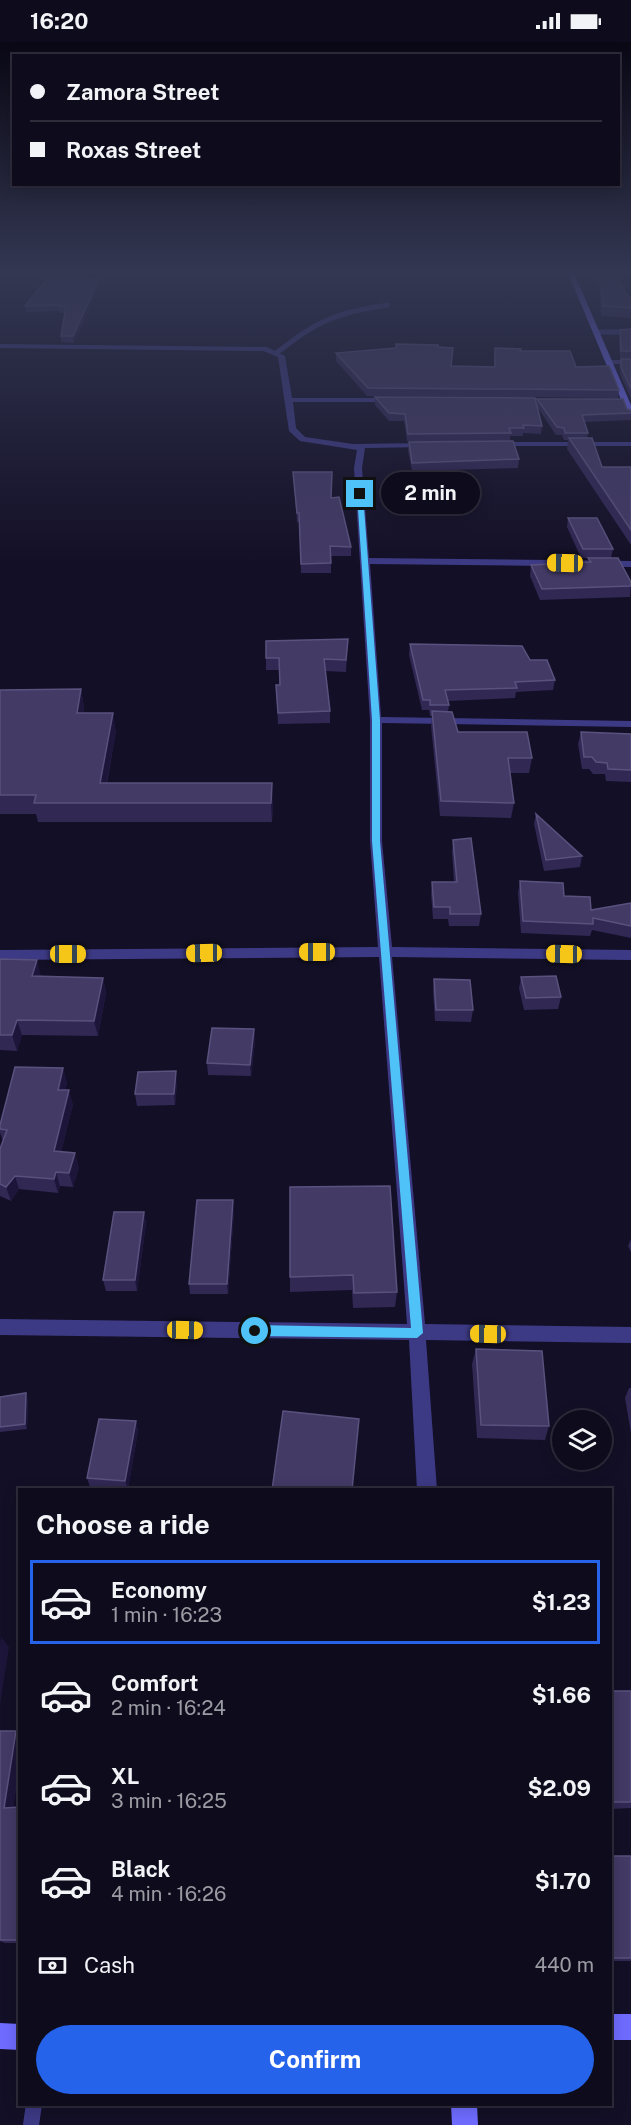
<!DOCTYPE html>
<html lang="en">
<head>
<meta charset="utf-8">
<style>
	body { margin:0; font-family:"Public Sans",sans-serif; background:#1c1929; color:#f1f3f6; height:100vh; display:flex; flex-direction:column; font-size:22px; white-space:nowrap }
	* { box-sizing:border-box; margin:0 }
	p { font-size:20px; color:#9b9ba3 }
	.icon { flex:none; width:33px; height:33px; fill:none; stroke:currentColor; stroke-width:2; stroke-linecap:round; stroke-linejoin:round }
	.map { position:relative; flex:1; overflow:hidden }
	.panel { position:absolute; left:18px; top:1446px; width:594px; height:618px; display:flex; flex-direction:column; background:#0e0b1c; border-radius:0px; box-shadow:0 3px 15px #0003,0 0 0 2px #2e2b3b }
	.panel>* { flex:none }
	.hud { position:absolute; left:12px; top:12px; width:608px; height:132px; border-radius:0px; box-shadow:0 3px 15px #0003,0 0 0 2px #2e2b3b; display:grid; align-content:center; height:132px; padding:0 18px; background:#0e0b1c }
	.fabs { position:absolute; left:552px; top:1368px; display:grid; gap:12px }
	.fabs a { display:grid; place-items:center; width:60px; height:60px; border-radius:50%; background:#0e0b1c; box-shadow:0 3px 15px #0003,0 0 0 2px #2e2b3b; font-size:30px }
	.end { position:absolute; width:27px; height:27px; margin:-14px; border:8px solid #4fc3f7; background:#111; box-shadow:0 0 0 3px #111 }
	.from { border-radius:50% }
	.bubble { position:absolute; height:42px; border-radius:21px; background:#0e0b1c; box-shadow:0 3px 15px #0003,0 0 0 2px #2e2b3b; font-size:20px; font-weight:700; line-height:42px; text-align:center }
	.car { position:absolute; width:18px; height:36px; margin:-18px -9px; border-radius:8px; box-shadow:0 0 4px 2px #0007; background:linear-gradient(#f5c518 24%,#345 0 40%,#f5c518 0 76%,#345 0 86%,#f5c518 0) }
	.hud b { display:flex; align-items:center; gap:21px; height:57px; font-size:22px }
	.hud b+b { border-top:2px solid #2e2b3b }
	.hud i { width:15px; height:15px; background:#f1f3f6 }
	ul { padding:0; list-style:none }
	li { display:flex; align-items:center; gap:18px; height:84px; margin:0 12px 9px; padding:0 6px; border:3px solid transparent; border-radius:0px }
	li div { flex:1 }
	li b { display:block; font-size:22px }
	li em { font-style:normal; font-weight:700 }
	li.active { border-color:#2563eb }
	li>.icon { width:54px; height:54px; stroke-width:1.5 }
	h2 { padding:0 18px; font-size:27px; line-height:72px }
	.pay { display:flex; align-items:center; gap:15px; height:66px; padding:0 18px; font-size:22px }
	.pay p { margin-inline-start:auto }
	.action { display:flex; gap:12px; margin-top:auto; padding:12px 18px }
	.action a { flex:1; height:69px; border-radius:36px; background:#2563eb; color:#fff; font-size:24px; font-weight:700; line-height:69px; text-align:center }
	.status { display:flex; justify-content:space-between; align-items:center; height:42px; padding:0 30px; background:#0e0b1c; direction:ltr }
	.status svg { height:16px; fill:currentColor }
	.map>svg:first-child { display:block }
</style>
</head>
<body>
<div class="status"><b>16:20</b><svg viewBox="0 0 49 12"><path d="M0 12V9h3v3zM5 12V6h3v6zM10 12V3h3v9zM15 12V0h3v12zM26 1h20v11H26zM47 4h2v5h-2z"/></svg></div>
<div class="map">
<svg width="631" height="2083" viewBox="0 0 631 2083">
	<rect width="100%" height="100%" fill="#130f26"/>
	<g fill="none" stroke-linecap="round" stroke-linejoin="round">
		<path stroke="#3d3a85" stroke-width="5" d="M 597,290 L 631,290
			M 276,311 C 287,304 296,295 307,289 C 331,273 360,267 388,263"/>
		<path stroke="#3d3a85" stroke-width="16" d="M 31,2083 L 34,2062"/>
		<path fill="#3d3a85" fill-rule="evenodd" d="M 0,302 L 267,305 L 285,314 L 292,356 L 395,356 L 399,358 L 395,360 L 293,360 L 296,386 L 305,395 L 353,402 L 428,401 L 432,403 L 428,405 L 365,406 L 362,426 L 369,516 L 631,519 L 631,525 L 370,522 L 381,675 L 631,679 L 631,685 L 382,681 L 382,799 L 392,905 L 631,908 L 631,918 L 392,915 L 425,1282 L 631,1285 L 631,1301 L 426,1298 L 437,1448 L 417,1448 L 409,1298 L 0,1293 L 0,1277 L 407,1282 L 379,915 L 0,918 L 0,908 L 378,905 L 370,799 L 370,678 L 354,426 L 357,408 L 300,399 L 289,389 L 278,315 L 263,309 L 0,306 Z
			M 607,318 L 631,318 L 631,322 L 610,322 Z
			M 491,400 L 631,400 L 631,404 L 494,404 L 490,402 Z"/>
		<path fill="#6f6bff" fill-rule="evenodd" d="M 568,231 L 574,231 L 631,363 L 631,374 L 627,372 Z
			M 610,1972 L 631,1972 L 631,1998 L 610,1998 Z
			M 0,1981 L 20,1982 L 20,2008 L 0,2007 Z
			M 451,2062 L 477,2062 L 478,2083 L 452,2083 Z"/>
	</g>
	<path fill="#312854" d="M 588,231 L 624,231 L 616,236 L 631,258 L 631,276 L 601,274 L 599,239 L 592,238 Z
		M 99,237 L 100,242 L 74,301 L 61,300 L 61,294 L 65,271 L 60,271 L 60,269 L 26,270 L 25,264 Z
		M 631,287 L 631,316 L 620,316 L 619,295 L 620,288 Z
		M 438,305 L 451,324 L 494,325 L 495,306 L 520,309 L 576,325 L 619,348 L 618,356 L 367,354 L 336,319 L 336,311 Z
		M 621,317 L 631,317 L 631,357 L 620,332 Z
		M 375,355 L 536,361 L 537,357 L 631,368 L 631,378 L 584,380 L 588,391 L 587,396 L 602,425 L 631,425 L 631,503 L 567,407 L 568,398 L 564,398 L 562,393 L 556,393 L 538,366 L 542,384 L 541,392 L 523,391 L 523,394 L 510,394 L 510,399 L 407,399 L 404,379 L 389,379 L 375,363 Z
		M 409,400 L 519,417 L 518,426 L 412,429 L 408,408 Z
		M 293,430 L 332,430 L 331,456 L 351,505 L 351,514 L 331,514 L 331,531 L 301,531 L 299,480 L 297,480 Z
		M 568,476 L 613,507 L 611,516 L 631,540 L 630,555 L 540,558 L 530,534 L 531,523 L 588,520 L 588,516 L 581,516 L 567,485 Z
		M 348,597 L 346,630 L 325,629 L 330,669 L 330,681 L 278,682 L 276,643 L 280,643 L 279,628 L 266,628 L 266,599 Z
		M 410,602 L 530,618 L 555,638 L 553,648 L 516,650 L 515,656 L 448,659 L 449,663 L 448,670 L 458,690 L 532,716 L 529,731 L 510,731 L 514,761 L 511,776 L 440,774 L 431,684 L 432,674 L 430,674 L 429,668 L 422,668 L 409,613 Z
		M 81,647 L 84,666 L 83,671 L 116,689 L 107,741 L 273,760 L 272,780 L 38,780 L 36,772 L 0,772 L 0,648 Z
		M 581,690 L 631,692 L 631,740 L 606,739 L 605,732 L 593,732 L 589,727 L 582,727 L 578,702 Z
		M 536,772 L 582,814 L 580,825 L 544,829 L 534,782 Z
		M 453,798 L 481,872 L 479,884 L 449,884 L 448,877 L 433,877 L 431,852 L 432,840 L 454,840 L 452,810 Z
		M 520,839 L 564,854 L 591,868 L 631,861 L 631,896 L 592,888 L 590,894 L 521,891 L 518,851 Z
		M 0,917 L 41,934 L 103,936 L 106,951 L 98,994 L 22,993 L 17,1009 L 0,1008 Z
		M 521,935 L 561,955 L 558,967 L 524,968 L 519,946 Z
		M 434,937 L 473,968 L 471,980 L 435,979 L 433,949 Z
		M 254,987 L 255,999 L 251,1034 L 208,1033 L 207,1021 Z
		M 67,1040 L 65,1048 L 73,1062 L 61,1110 L 79,1125 L 73,1145 L 60,1144 L 58,1151 L 19,1147 L 11,1159 L 0,1154 L 0,1107 L 3,1099 L 0,1091 L 0,1083 Z
		M 177,1041 L 175,1063 L 137,1064 L 135,1052 Z
		M 290,1145 L 397,1250 L 395,1265 L 353,1266 L 352,1248 L 290,1250 Z
		M 144,1170 L 146,1181 L 137,1249 L 106,1249 L 103,1238 Z
		M 234,1170 L 228,1252 L 190,1252 L 189,1242 Z
		M 631,1197 L 631,1210 L 628,1204 Z
		M 476,1307 L 549,1384 L 545,1398 L 477,1396 L 472,1322 Z
		M 629,1346 L 631,1346 L 631,1391 L 625,1356 Z
		M 0,1355 L 28,1356 L 27,1387 L 0,1390 Z
		M 136,1379 L 138,1389 L 128,1447 L 90,1445 L 87,1436 Z
		M 610,1649 L 631,1649 L 631,1766 L 610,1767 Z
		M 0,1689 L 16,1689 L 20,1693 L 20,1721 L 13,1766 L 20,1765 L 20,1901 L 5,1901 L 0,1899 Z
		M 610,1814 L 631,1814 L 631,1919 L 610,1919 Z"/>
	<path fill="#1d163a" d="M 612,231 L 624,231 L 611,240 Z
		M 99,237 L 100,242 L 74,301 L 73,294 Z
		M 81,647 L 84,666 L 80,690 L 77,671 Z
		M 113,671 L 116,689 L 103,760 L 100,741 Z
		M 272,741 L 273,760 L 272,780 L 271,761 Z
		M 37,918 L 41,934 L 32,934 Z
		M 103,936 L 106,951 L 98,994 L 94,979 Z
		M 17,978 L 22,993 L 17,1009 L 12,993 Z
		M 254,987 L 255,999 L 251,1034 L 250,1023 Z
		M 63,1026 L 67,1040 L 62,1062 L 58,1048 Z
		M 176,1029 L 177,1041 L 175,1063 L 174,1052 Z
		M 69,1048 L 73,1062 L 58,1123 L 54,1109 Z
		M 75,1111 L 79,1125 L 73,1145 L 69,1131 Z
		M 56,1130 L 60,1144 L 58,1151 L 54,1137 Z
		M 15,1134 L 19,1147 L 11,1159 L 6,1145 Z
		M 233,1158 L 234,1170 L 228,1252 L 227,1242 Z
		M 144,1170 L 146,1181 L 137,1249 L 135,1238 Z
		M 26,1351 L 28,1356 L 27,1387 L 25,1382 Z
		M 136,1379 L 138,1389 L 128,1447 L 125,1439 Z
		M 1,1595 L 9,1605 L 0,1663 L 0,1604 Z
		M 16,1689 L 20,1693 L 20,1721 L 12,1773 L 4,1766 Z"/>
	<path fill="#433a66" stroke="#5a527e" stroke-width="1.5" d="M 600,231 L 613,231 L 631,258 L 631,266 L 603,264 Z
		M 49,235 L 99,237 L 73,294 L 61,294 L 66,265 L 60,265 L 60,263 L 25,264 Z
		M 631,287 L 631,309 L 621,309 L 620,288 Z
		M 396,302 L 438,303 L 438,305 L 453,306 L 451,324 L 495,325 L 495,306 L 521,307 L 520,309 L 570,309 L 576,325 L 609,324 L 619,348 L 368,346 L 336,311 L 396,306 Z
		M 621,317 L 631,317 L 631,347 L 621,325 Z
		M 375,355 L 535,356 L 542,384 L 523,383 L 524,386 L 509,386 L 511,391 L 408,392 L 405,372 L 389,371 Z
		M 537,357 L 623,357 L 627,367 L 631,368 L 631,371 L 582,373 L 588,391 L 565,391 L 564,386 L 557,385 Z
		M 569,396 L 592,396 L 602,425 L 631,425 L 631,488 Z
		M 513,399 L 519,417 L 412,421 L 409,400 Z
		M 293,430 L 332,430 L 331,456 L 339,455 L 351,505 L 330,504 L 331,521 L 301,522 L 299,471 L 297,471 Z
		M 568,476 L 597,476 L 613,507 L 583,507 Z
		M 588,516 L 618,516 L 631,540 L 631,544 L 542,547 L 531,523 L 591,520 Z
		M 348,597 L 346,618 L 324,617 L 330,669 L 278,671 L 276,643 L 280,643 L 279,616 L 266,616 L 266,599 Z
		M 410,602 L 522,604 L 530,618 L 547,618 L 555,638 L 515,640 L 517,646 L 445,648 L 449,663 L 430,663 L 430,658 L 423,658 Z
		M 81,647 L 77,671 L 113,671 L 100,741 L 272,741 L 271,761 L 34,761 L 36,753 L 0,753 L 0,648 Z
		M 432,669 L 452,670 L 458,690 L 527,690 L 532,716 L 508,716 L 514,761 L 441,759 Z
		M 581,690 L 631,692 L 631,728 L 608,727 L 607,721 L 596,720 L 592,715 L 584,715 Z
		M 536,772 L 582,814 L 546,818 Z
		M 471,796 L 481,872 L 450,872 L 450,865 L 434,865 L 432,840 L 457,840 L 453,798 Z
		M 520,839 L 563,841 L 564,854 L 590,855 L 591,868 L 631,861 L 631,884 L 593,876 L 593,882 L 523,879 Z
		M 0,917 L 37,918 L 32,934 L 103,936 L 94,979 L 17,978 L 12,993 L 0,993 Z
		M 556,934 L 561,955 L 526,956 L 521,935 Z
		M 434,937 L 470,938 L 473,968 L 436,968 Z
		M 212,986 L 254,987 L 250,1023 L 207,1021 Z
		M 15,1025 L 63,1026 L 58,1048 L 69,1048 L 54,1109 L 75,1111 L 69,1131 L 56,1130 L 54,1137 L 15,1134 L 6,1145 L 0,1142 L 0,1107 L 7,1088 L 0,1087 L 0,1083 Z
		M 176,1029 L 174,1052 L 135,1052 L 138,1030 Z
		M 390,1144 L 397,1250 L 354,1251 L 353,1233 L 290,1235 L 290,1145 Z
		M 197,1158 L 233,1158 L 227,1242 L 189,1242 Z
		M 114,1170 L 144,1170 L 135,1238 L 103,1238 Z
		M 476,1307 L 542,1309 L 549,1384 L 481,1383 Z
		M 26,1351 L 25,1382 L 0,1385 L 0,1355 Z
		M 283,1369 L 359,1377 L 352,1448 L 272,1448 Z
		M 99,1377 L 136,1379 L 125,1439 L 87,1436 Z
		M 610,1649 L 631,1649 L 631,1760 L 610,1760 Z
		M 0,1689 L 16,1689 L 4,1766 L 20,1765 L 20,1898 L 0,1898 Z
		M 610,1814 L 631,1814 L 631,1916 L 610,1916 Z"/>
	<linearGradient id="sky" x2="0" y2="1"><stop stop-color="#0a0815"/><stop offset="0.44" stop-color="#333752"/><stop offset="1" stop-color="#333752" stop-opacity="0"/></linearGradient>
	<rect width="631" height="523" fill="url(#sky)"/>
	<path fill="#4fc3f7" d="M 360,450 L 363,452 L 380,678 L 380,799 L 423,1291 L 417,1296 L 255,1294 L 249,1289 L 255,1283 L 411,1286 L 372,799 L 372,678 L 357,452 Z"/>
</svg>
<div class="fabs">
<a><svg class="icon" aria-label="layers" viewBox="0 0 24 24"><path d="M12 4l9 5-9 5-9-5zM3 14l9 5 9-5"/></svg></a>
</div>
<i class="end from" style="left:255px;top:1289px"></i>
<i class="end" style="left:360px;top:452px"></i>
<div class="bubble" style="left:381px;top:430px;width:99px">2 min</div>
<i class="car" style="left:565px;top:521px;rotate:271deg"></i>
<i class="car" style="left:317px;top:910px;rotate:270deg"></i>
<i class="car" style="left:204px;top:911px;rotate:269deg"></i>
<i class="car" style="left:68px;top:912px;rotate:90deg"></i>
<i class="car" style="left:564px;top:912px;rotate:271deg"></i>
<i class="car" style="left:185px;top:1288px;rotate:91deg"></i>
<i class="car" style="left:488px;top:1292px;rotate:271deg"></i>
<div class="hud">
<b><i class="from"></i>Zamora Street</b>
<b><i></i>Roxas Street</b>
</div>
<section class="panel">
<h2>Choose a ride</h2>
<ul>
<li class="active"><svg class="icon" aria-label="car" viewBox="0 0 24 24"><path d="M5 17H2v-5l4-1 3-4h7l3 4 3 1v5h-3M9 17h6M6 11h13"/><circle cx="7" cy="17" r="2"/><circle cx="17" cy="17" r="2"/></svg><div><b>Economy</b><p>1 min · 16:23</p></div><em>$1.23</em></li>
<li><svg class="icon" aria-label="car" viewBox="0 0 24 24"><path d="M5 17H2v-5l4-1 3-4h7l3 4 3 1v5h-3M9 17h6M6 11h13"/><circle cx="7" cy="17" r="2"/><circle cx="17" cy="17" r="2"/></svg><div><b>Comfort</b><p>2 min · 16:24</p></div><em>$1.66</em></li>
<li><svg class="icon" aria-label="car" viewBox="0 0 24 24"><path d="M5 17H2v-5l4-1 3-4h7l3 4 3 1v5h-3M9 17h6M6 11h13"/><circle cx="7" cy="17" r="2"/><circle cx="17" cy="17" r="2"/></svg><div><b>XL</b><p>3 min · 16:25</p></div><em>$2.09</em></li>
<li><svg class="icon" aria-label="car" viewBox="0 0 24 24"><path d="M5 17H2v-5l4-1 3-4h7l3 4 3 1v5h-3M9 17h6M6 11h13"/><circle cx="7" cy="17" r="2"/><circle cx="17" cy="17" r="2"/></svg><div><b>Black</b><p>4 min · 16:26</p></div><em>$1.70</em></li>
</ul>
<div class="pay"><svg class="icon" aria-label="cash" viewBox="0 0 24 24"><path d="M3 7h18v10H3z"/><circle cx="12" cy="12" r="2"/></svg>Cash<p>440 m</p></div>
<div class="action"><a>Confirm</a></div>
</section>
</div>
</body>
</html>
